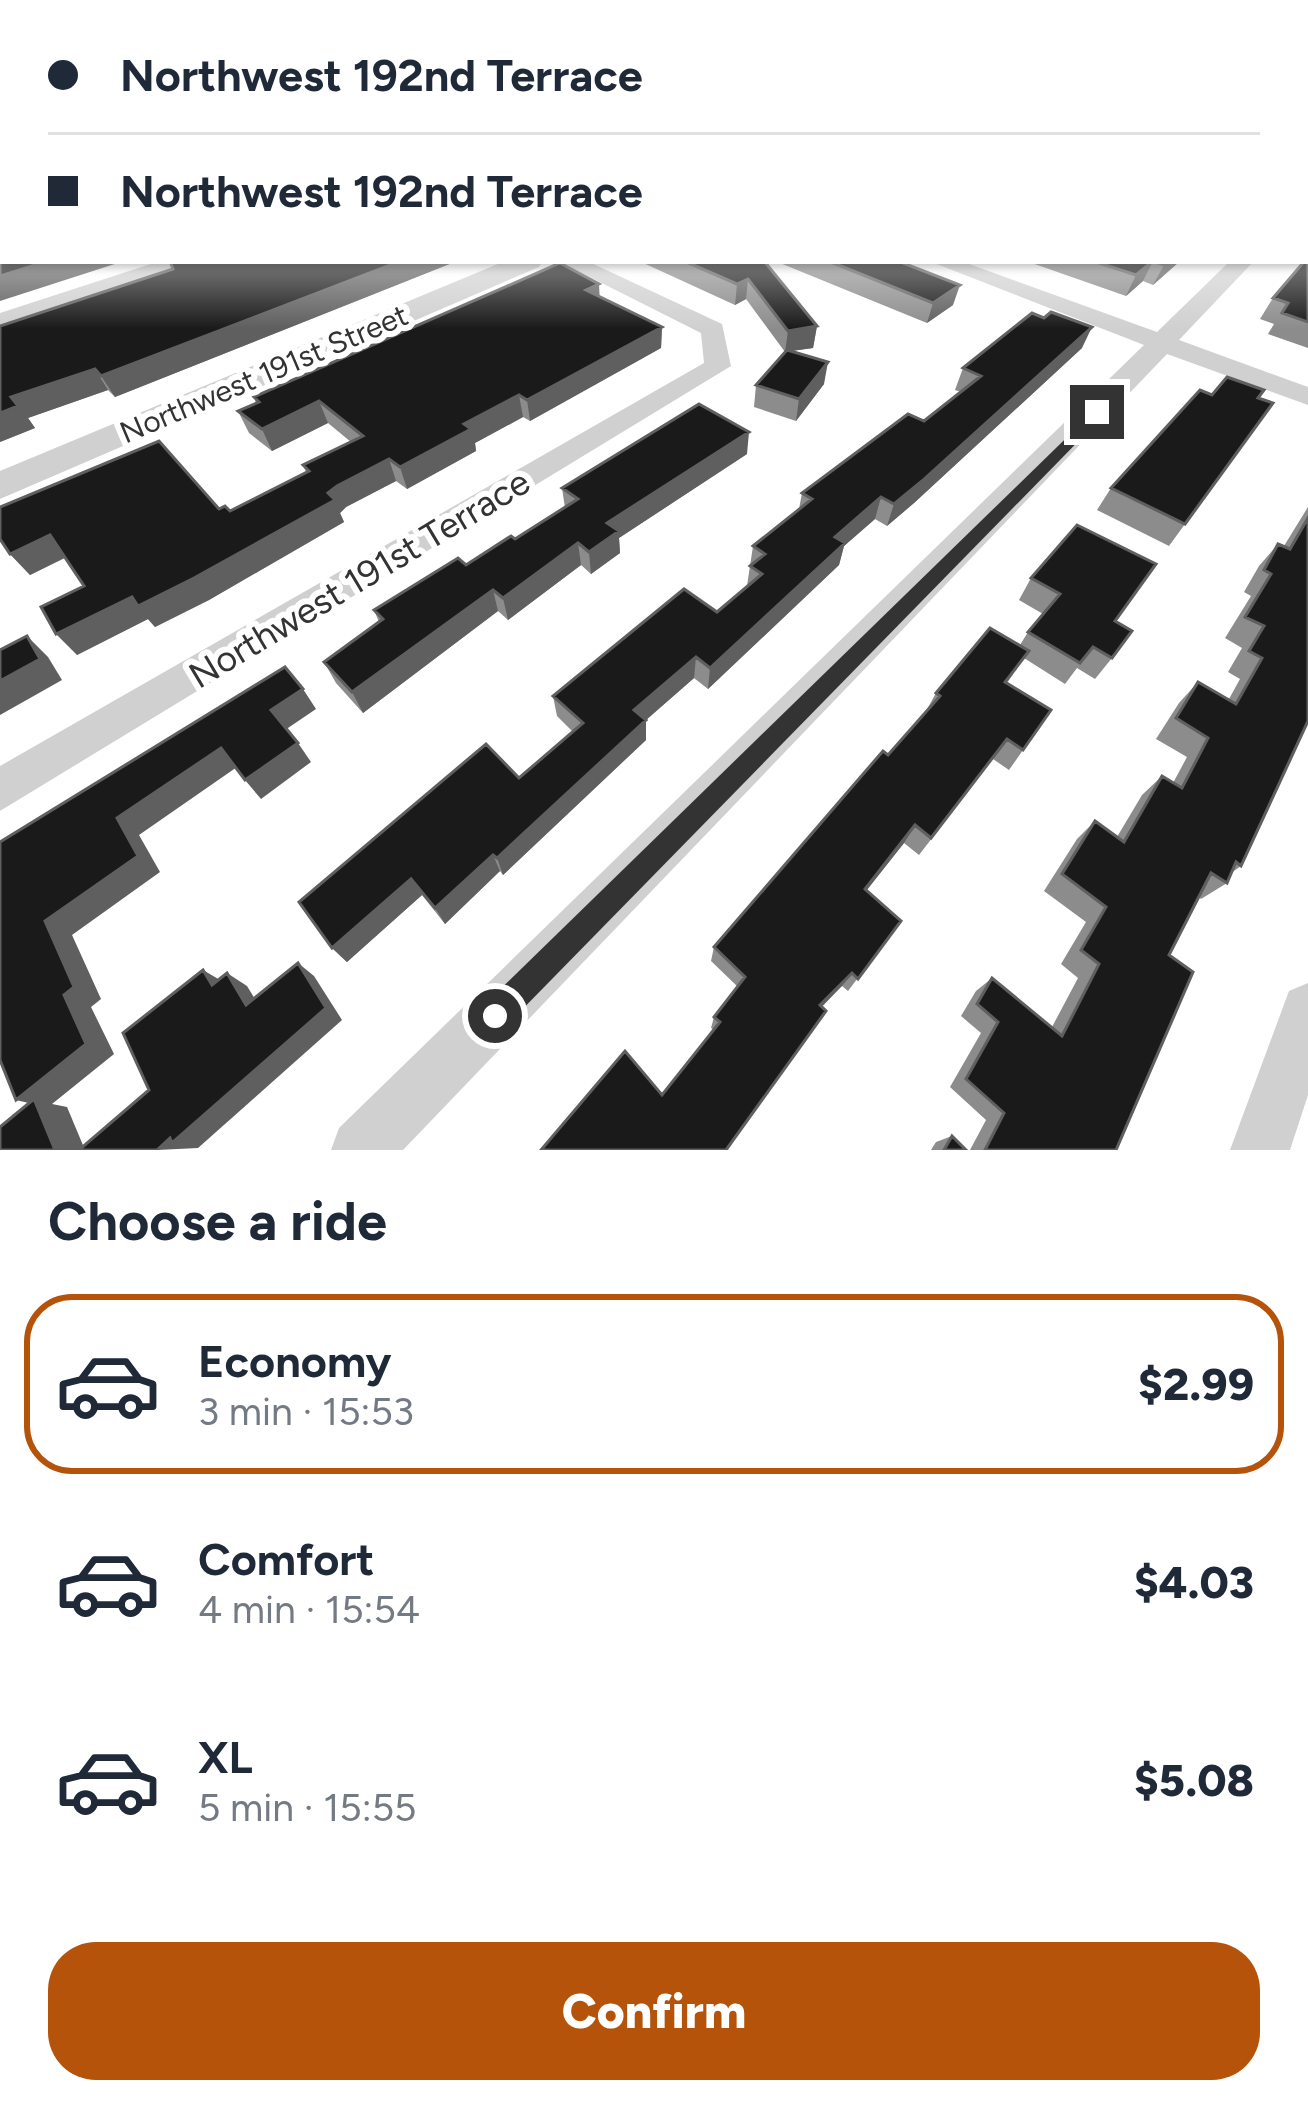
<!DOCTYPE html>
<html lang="en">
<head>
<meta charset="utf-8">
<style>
	body { margin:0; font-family:Figtree,sans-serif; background:#f6f6f7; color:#1f2937; height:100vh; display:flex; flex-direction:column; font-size:45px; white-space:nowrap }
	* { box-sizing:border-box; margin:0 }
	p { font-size:39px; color:#747a83 }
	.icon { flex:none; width:66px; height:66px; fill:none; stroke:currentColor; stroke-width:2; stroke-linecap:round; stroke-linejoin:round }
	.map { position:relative; height:1150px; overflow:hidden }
	.sheet { display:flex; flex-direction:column; background:#fff; flex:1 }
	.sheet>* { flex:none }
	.banner { position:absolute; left:0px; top:0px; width:1308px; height:264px; box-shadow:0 3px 9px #0004; display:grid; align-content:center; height:264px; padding:0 48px; background:#fff }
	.end { position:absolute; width:54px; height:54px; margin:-27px; border:15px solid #333; background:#fff; box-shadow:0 0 0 6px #fff }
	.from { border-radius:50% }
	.banner b { display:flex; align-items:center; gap:42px; height:114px; font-size:45px }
	.banner b+b { border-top:3px solid #e0e1e3 }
	.banner i { width:30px; height:30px; background:#1f2937 }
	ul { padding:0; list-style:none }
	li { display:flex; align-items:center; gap:36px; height:180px; margin:0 24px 18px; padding:0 24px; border:6px solid transparent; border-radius:48px }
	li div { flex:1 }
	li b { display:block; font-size:45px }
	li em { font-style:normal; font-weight:800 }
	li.active { border-color:#b45309 }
	li>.icon { width:108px; height:108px; stroke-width:1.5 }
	h2 { padding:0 48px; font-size:54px; line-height:144px }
	.cta { display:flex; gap:24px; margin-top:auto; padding:24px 48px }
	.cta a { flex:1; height:138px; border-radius:48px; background:#b45309; color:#fff; font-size:48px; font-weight:800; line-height:138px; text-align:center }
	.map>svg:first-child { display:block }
</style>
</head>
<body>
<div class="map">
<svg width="1308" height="1150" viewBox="0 0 1308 1150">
	<rect width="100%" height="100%" fill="#fff"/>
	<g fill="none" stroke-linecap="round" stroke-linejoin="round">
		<path fill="#d0d0d0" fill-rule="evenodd" d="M 1308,186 L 1308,200 L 1305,201 L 1305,187 Z
			M 160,261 L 194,261 L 0,328 L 0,313 Z
			M 558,261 L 587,261 L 722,324 L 731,366 L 0,811 L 0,766 L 704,363 L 701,333 Z
			M 929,261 L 961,261 L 1157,332 L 1230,261 L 1254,261 L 1179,340 L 1308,387 L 1308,405 L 1167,354 L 403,1150 L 331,1150 L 339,1128 L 1144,345 Z
			M 1308,983 L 1308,1095 L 1290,1150 L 1230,1150 L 1289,991 Z"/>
		<path fill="#d0d0d0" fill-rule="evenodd" d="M 505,261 L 543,261 L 539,267 L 0,499 L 0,471 Z"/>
	</g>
	<path fill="#8c8c8c" d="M 1308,257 L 1308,348 L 1268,334 L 1274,324 L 1260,319 L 1273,298 Z
		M 170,261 L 457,261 L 115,397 L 108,390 L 28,418 L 35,428 L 0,442 L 173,269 Z
		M 639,261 L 764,261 L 817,326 L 813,348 L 790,351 L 824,384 L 796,421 L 754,407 L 756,385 L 785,352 L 746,299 L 735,305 Z
		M 775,261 L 898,261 L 953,305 L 927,323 Z
		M 1026,261 L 1180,261 L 1153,285 L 1143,281 L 1126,296 Z
		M 600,297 L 662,327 L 661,348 L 530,421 L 523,417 L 475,443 L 476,451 L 407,489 L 396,481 L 346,507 L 340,513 L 344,522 L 209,600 L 155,627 L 148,619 L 77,655 L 84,586 L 65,558 L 30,575 L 10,554 L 219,509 L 230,511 L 306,472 L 303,465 L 351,442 L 328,423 L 272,451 L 249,433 L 238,411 L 256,403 L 254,397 Z
		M 1082,348 L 914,503 L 887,526 L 875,519 L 844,546 L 839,565 L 708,689 L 694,678 L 646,720 L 646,740 L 503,875 L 500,871 L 445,924 L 422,895 L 347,962 L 332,948 L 519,778 L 573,732 L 557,716 L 553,696 L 717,612 L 747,586 L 753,546 L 799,509 L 802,493 L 924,421 L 961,392 L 955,390 L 963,368 Z
		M 1212,395 L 1259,398 L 1273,403 L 1169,546 L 1097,510 L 1111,488 Z
		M 747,454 L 619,538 L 620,553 L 591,574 L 581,565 L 508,620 L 498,611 L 363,713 L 336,683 L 324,662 L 379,622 L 374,610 L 466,565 L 515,539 L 565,508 L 562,488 Z
		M 1308,507 L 1308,721 L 1241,866 L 1231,873 L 1227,883 L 1201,899 L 1199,897 L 1169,955 L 1116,1150 L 970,1150 L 986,1120 L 950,1087 L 981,1033 L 961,1016 L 976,991 L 992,978 L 1052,1027 L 1078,978 L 1061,964 L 1086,922 L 1044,891 L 1077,839 L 1095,821 L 1117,837 L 1142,795 L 1162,776 L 1173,783 L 1187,757 L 1156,739 L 1179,703 L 1198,682 L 1229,699 L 1240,679 L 1228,672 L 1242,648 L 1225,638 L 1251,596 L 1244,592 L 1259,566 L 1278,544 L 1284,546 Z
		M 1031,578 L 1115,621 L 1112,658 L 1095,679 L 1077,668 L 1065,684 L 1024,658 L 1007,683 L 1051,710 L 1009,770 L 993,759 L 919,855 L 904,843 L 866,891 L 901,921 L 848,991 L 842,986 L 662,1095 L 714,1030 L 711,1028 L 714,1017 L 738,987 L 711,961 L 714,947 L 925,713 L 936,693 L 1020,645 L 1028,632 L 1043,614 L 1019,600 Z
		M 952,1136 L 966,1150 L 931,1150 L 936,1142 Z"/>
	<path fill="#5f5f5f" d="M 48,261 L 124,261 L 0,301 L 0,276 Z
		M 401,261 L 457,261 L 115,397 L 101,376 Z
		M 1153,261 L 1143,281 L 1126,296 L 1136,275 Z
		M 1168,261 L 1180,261 L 1153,285 L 1164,265 Z
		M 748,279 L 746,299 L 735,305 L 737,284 Z
		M 599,284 L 600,304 L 586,290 Z
		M 960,285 L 953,305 L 927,323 L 933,303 Z
		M 817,326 L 813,348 L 785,352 L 788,331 Z
		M 662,327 L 661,348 L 530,421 L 527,400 Z
		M 1092,327 L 1082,348 L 914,503 L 887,526 L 894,504 Z
		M 828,362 L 824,384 L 796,421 L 799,399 Z
		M 95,369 L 108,390 L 28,418 L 35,428 L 0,442 L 0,413 L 11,397 Z
		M 519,395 L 523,417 L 475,443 L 476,451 L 407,489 L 400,467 L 464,424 Z
		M 319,401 L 328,423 L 272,451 L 262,429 Z
		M 749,432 L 747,454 L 619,538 L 620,553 L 591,574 L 589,552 L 607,523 Z
		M 389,459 L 396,481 L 346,507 L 340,513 L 344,522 L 209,600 L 155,627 L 148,619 L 77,655 L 56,634 L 328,493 L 337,486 Z
		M 881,497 L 875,519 L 844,546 L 839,565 L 708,689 L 710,668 L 835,537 Z
		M 50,535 L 68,556 L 30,575 L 10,554 Z
		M 578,543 L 581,565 L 508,620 L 503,598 Z
		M 493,590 L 498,611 L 363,713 L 352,692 Z
		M 27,636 L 48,657 L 62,680 L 0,715 L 0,681 Z
		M 696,657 L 694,678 L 646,720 L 646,740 L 503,875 L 497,858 L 634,710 Z
		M 303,689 L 316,709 L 285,730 L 271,710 Z
		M 298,743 L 311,762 L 261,799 L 245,780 Z
		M 221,748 L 237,767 L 139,835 L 160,872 L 72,935 L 101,999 L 91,1007 L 114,1054 L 52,1104 L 67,1107 L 85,1150 L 55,1150 L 37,1105 L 16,1100 L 64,995 L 45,921 L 117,818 Z
		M 915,825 L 904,843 L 855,905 L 865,889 Z
		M 493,855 L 500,871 L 445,924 L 435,908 Z
		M 411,879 L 422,895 L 347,962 L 332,948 Z
		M 298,963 L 314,976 L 342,1020 L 198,1148 L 157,1150 Z
		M 203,970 L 225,983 L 212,985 Z
		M 227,973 L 247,986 L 266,1017 L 246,1005 Z
		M 852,973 L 842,986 L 812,1017 L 820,1005 Z"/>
	<path fill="#1a1a1a" stroke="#5f5f5f" stroke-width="3" d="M 0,168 L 3,168 L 3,261 L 48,261 L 0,276 Z
		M 1308,257 L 1308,322 L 1282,313 L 1288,303 L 1273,298 Z
		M 170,261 L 401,261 L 101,376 L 95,369 L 11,397 L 18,406 L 0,413 L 0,326 L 173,269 Z
		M 684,261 L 764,261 L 817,326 L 788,331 L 748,279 L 737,284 Z
		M 828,261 L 898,261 L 960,285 L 933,303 Z
		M 1093,261 L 1168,261 L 1164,265 L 1153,261 L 1136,275 Z
		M 560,263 L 599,284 L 586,290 L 662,327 L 527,400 L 519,395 L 464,424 L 471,429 L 400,467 L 389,459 L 337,486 L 328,493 L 335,500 L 194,578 L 138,606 L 132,597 L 56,634 L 41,607 L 84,586 L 50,535 L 10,554 L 0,539 L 0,507 L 159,441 L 219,509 L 225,506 L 230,511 L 309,471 L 303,465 L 363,436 L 319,401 L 262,429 L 238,411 L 259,402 L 254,397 Z
		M 1051,312 L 1092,327 L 922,481 L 894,504 L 881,497 L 835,537 L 845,543 L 710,668 L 696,657 L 634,710 L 646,720 L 497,858 L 493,855 L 435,908 L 411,879 L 332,948 L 299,902 L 486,744 L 519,778 L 583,723 L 553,696 L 684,589 L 717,612 L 762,574 L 750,566 L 765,554 L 753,546 L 812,499 L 802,493 L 908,414 L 924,421 L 981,376 L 963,368 L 1032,313 L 1044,318 Z
		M 787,350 L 828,362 L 799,399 L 756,385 Z
		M 1227,377 L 1264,390 L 1258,398 L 1273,403 L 1185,524 L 1111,488 L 1200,390 L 1212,395 Z
		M 699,404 L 749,432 L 607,523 L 619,531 L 589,552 L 578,543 L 503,598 L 493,590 L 352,692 L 324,662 L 383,619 L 374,610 L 458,558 L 466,565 L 511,536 L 515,539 L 578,499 L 562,488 Z
		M 1308,518 L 1308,721 L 1241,866 L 1236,862 L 1227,883 L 1211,873 L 1169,955 L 1193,972 L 1116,1150 L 985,1150 L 1004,1113 L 966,1079 L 998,1022 L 977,1004 L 992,978 L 1062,1036 L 1099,964 L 1081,950 L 1106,907 L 1062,874 L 1095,821 L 1124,842 L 1162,776 L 1182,788 L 1208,738 L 1176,718 L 1198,682 L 1236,704 L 1262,658 L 1249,651 L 1264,626 L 1245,617 L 1271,574 L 1264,570 L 1278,544 L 1290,549 Z
		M 1077,525 L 1156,564 L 1115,621 L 1132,631 L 1112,658 L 1093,647 L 1080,663 L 1028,632 L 1060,594 L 1031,578 Z
		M 990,628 L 1029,651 L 1005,682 L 1051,710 L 1023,750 L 1007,739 L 931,838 L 915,825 L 865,889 L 901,921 L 858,979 L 852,973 L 820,1005 L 826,1011 L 726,1150 L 541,1150 L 625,1051 L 662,1095 L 720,1022 L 714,1017 L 745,977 L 714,947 L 883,751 L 888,755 L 940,696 L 936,693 Z
		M 27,636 L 40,659 L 0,681 L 0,650 Z
		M 285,667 L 303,689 L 271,710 L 298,743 L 245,780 L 221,748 L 117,818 L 138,856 L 45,921 L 74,987 L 64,995 L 86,1044 L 16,1100 L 0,1060 L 0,842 Z
		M 298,963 L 326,1008 L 172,1143 L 170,1138 L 157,1150 L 79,1150 L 149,1090 L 123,1033 L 203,970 L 212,985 L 227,973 L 246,1005 Z
		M 34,1099 L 55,1150 L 0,1150 L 0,1127 Z
		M 952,1136 L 966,1150 L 944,1150 Z"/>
	<linearGradient id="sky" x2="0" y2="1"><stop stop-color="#9ec6ea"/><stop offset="0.51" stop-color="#fff"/><stop offset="1" stop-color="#fff" stop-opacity="0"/></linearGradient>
	<rect width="1308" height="329" fill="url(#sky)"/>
	<path fill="#333" d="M 1097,408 L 1103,409 L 1103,416 L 506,1026 L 495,1031 L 484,1026 L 480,1016 L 484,1005 Z"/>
	<g text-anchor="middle" stroke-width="12" stroke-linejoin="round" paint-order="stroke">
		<g font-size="30" fill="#333" stroke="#fff">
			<text transform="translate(264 374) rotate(-23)" y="10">Northwest 191st Street</text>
		</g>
		<g font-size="36" fill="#333" stroke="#fff">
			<text transform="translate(359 578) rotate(-31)" y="13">Northwest 191st Terrace</text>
		</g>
	</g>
</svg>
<i class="end from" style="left:495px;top:1016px"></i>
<i class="end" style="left:1097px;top:412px"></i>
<div class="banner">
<b><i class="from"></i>Northwest 192nd Terrace</b>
<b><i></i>Northwest 192nd Terrace</b>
</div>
</div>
<section class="sheet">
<h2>Choose a ride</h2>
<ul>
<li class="active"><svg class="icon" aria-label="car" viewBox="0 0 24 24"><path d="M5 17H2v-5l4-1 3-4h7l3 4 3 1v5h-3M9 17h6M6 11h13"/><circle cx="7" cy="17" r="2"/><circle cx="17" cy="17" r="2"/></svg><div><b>Economy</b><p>3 min · 15:53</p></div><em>$2.99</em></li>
<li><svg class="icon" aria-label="car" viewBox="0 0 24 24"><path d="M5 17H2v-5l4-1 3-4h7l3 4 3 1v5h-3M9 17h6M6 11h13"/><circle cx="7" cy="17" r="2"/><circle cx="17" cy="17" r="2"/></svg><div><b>Comfort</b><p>4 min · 15:54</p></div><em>$4.03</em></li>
<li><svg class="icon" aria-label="car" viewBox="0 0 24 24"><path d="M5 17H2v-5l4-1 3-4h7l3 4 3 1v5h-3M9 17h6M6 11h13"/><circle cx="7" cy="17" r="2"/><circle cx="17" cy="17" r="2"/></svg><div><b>XL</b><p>5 min · 15:55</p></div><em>$5.08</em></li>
</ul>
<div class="cta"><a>Confirm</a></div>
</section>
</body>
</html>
